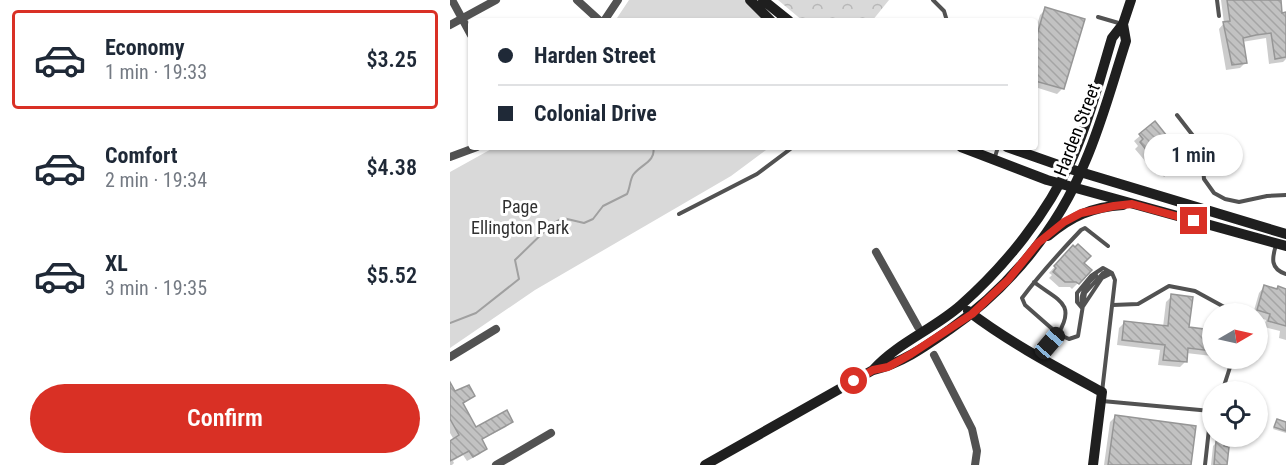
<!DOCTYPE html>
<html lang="en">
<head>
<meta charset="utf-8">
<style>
	body { margin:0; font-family:"Roboto Condensed",sans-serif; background:#f6f6f7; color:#1f2937; height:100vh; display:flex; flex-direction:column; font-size:22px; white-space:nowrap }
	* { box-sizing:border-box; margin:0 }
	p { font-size:20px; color:#747a83 }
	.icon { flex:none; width:33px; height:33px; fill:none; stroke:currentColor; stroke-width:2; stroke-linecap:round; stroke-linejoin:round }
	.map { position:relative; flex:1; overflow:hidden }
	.drawer { display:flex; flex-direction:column; background:#fff; width:450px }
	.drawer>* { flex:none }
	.hud { position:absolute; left:18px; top:18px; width:570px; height:132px; border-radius:6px; box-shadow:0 2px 4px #0004; display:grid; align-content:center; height:132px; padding:0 30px; background:#fff }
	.needle { width:39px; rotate:81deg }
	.buttons { position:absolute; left:752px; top:303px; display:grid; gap:12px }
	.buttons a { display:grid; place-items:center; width:66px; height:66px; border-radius:50%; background:#fff; box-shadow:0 2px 4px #0004; font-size:30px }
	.end { position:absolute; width:27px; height:27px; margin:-14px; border:8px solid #d93025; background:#fff; box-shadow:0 0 0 3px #fff }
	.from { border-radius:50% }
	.bubble { position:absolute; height:42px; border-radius:21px; background:#fff; box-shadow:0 2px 4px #0004; font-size:20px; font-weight:600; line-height:42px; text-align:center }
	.car { position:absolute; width:18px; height:36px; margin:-18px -9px; border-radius:8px; box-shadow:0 0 4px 2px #0007; background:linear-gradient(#222 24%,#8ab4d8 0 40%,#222 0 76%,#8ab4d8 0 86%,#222 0) }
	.hud b { display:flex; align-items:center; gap:21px; height:57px; font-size:22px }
	.hud b+b { border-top:2px solid #e0e1e3 }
	.hud i { width:15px; height:15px; background:#1f2937 }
	ul { padding:10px 0 0; list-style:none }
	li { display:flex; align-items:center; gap:18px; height:99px; margin:0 12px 9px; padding:0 18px; border:3px solid transparent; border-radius:6px }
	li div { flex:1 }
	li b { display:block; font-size:22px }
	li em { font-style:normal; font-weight:600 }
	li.selected { border-color:#d93025 }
	li>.icon { width:54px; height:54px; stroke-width:1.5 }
	.action { display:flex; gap:12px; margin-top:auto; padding:12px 30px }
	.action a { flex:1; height:69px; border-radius:36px; background:#d93025; color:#fff; font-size:24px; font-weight:600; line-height:69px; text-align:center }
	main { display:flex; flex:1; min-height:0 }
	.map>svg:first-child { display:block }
</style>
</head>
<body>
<main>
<section class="drawer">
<ul>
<li class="selected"><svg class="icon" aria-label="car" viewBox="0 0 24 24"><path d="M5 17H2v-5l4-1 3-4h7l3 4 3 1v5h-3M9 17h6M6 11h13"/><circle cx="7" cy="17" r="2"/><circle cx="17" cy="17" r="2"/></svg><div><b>Economy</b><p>1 min · 19:33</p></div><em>$3.25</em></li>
<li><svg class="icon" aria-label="car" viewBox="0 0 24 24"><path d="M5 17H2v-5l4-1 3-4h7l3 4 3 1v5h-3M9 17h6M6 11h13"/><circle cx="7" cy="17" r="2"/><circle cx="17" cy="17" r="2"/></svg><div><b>Comfort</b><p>2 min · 19:34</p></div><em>$4.38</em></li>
<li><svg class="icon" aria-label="car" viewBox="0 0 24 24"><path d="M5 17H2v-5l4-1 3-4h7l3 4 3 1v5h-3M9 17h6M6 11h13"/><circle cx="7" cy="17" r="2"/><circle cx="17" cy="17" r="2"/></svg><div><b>XL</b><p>3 min · 19:35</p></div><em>$5.52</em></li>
</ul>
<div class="action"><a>Confirm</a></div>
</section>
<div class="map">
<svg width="836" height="465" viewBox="0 0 836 465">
	<defs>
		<pattern id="forest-crowns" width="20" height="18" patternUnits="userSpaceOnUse" patternTransform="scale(1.5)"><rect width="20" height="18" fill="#d9d9d9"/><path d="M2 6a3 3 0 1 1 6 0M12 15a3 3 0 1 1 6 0" fill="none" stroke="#b8b8b8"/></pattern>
		<pattern id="building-back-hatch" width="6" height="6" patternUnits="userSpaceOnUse" patternTransform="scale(1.5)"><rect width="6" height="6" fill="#c2c2c2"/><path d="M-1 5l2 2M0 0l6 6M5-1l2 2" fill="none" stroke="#a5a5a5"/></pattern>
	</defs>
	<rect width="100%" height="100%" fill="#fff"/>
	<path fill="#d9d9d9" d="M 179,0 L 296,0 L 320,21 L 165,21 Z
		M 45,147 L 320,147 L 281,176 L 85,290 L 0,348 L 0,172 Z"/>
	<path fill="url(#forest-crowns)" d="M 328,0 L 439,0 L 422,21 L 353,21 Z"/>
	<path fill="#0003" d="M 771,0 L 829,0 L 831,14 L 836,14 L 836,59 L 833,62 L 819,64 L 816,38 L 792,42 L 795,63 L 790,68 L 776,70 L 769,29 L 774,23 Z
		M 596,9 L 613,88 L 607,94 L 585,87 L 585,32 L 590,15 Z
		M 705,123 L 729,165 L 714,177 L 709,171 L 706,174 L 685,149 L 688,146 L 684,141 Z
		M 623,247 L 632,263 L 640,271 L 622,289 L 620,287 L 609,287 L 599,278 L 602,275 L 599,273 Z
		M 814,287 L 826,290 L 836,290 L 836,340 L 829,338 L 830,331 L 814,327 L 816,320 L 807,317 L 807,314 L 803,314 L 809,293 Z
		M 722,296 L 738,329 L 762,332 L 762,356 L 736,353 L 735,362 L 730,367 L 708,365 L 710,350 L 667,345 L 669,328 L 675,322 L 713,327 L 716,302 Z
		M 0,385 L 5,393 L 23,396 L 12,404 L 26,429 L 61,421 L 56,427 L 31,440 L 35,448 L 30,454 L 17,461 L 13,455 L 3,461 L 4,463 L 2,465 L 0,465 L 0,442 L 4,440 L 0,433 Z
		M 665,417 L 739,465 L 654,465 L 660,422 Z
		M 827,421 L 836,424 L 836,433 L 823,429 Z
		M 767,442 L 775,465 L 761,465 L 763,446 Z"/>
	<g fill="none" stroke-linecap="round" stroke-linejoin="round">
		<path stroke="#a0a0a0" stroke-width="2" d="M 0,323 L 26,313 L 69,279 L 65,260 L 102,224 L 113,218 L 134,223 L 143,219 L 153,206 L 177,194 C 180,188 180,180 183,175 C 190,165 207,161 203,147"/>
	</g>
	<path fill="url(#building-back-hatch)" stroke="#969696" stroke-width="1.5" d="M 777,0 L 831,0 L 832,13 L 836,12 L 836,57 L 825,59 L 821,33 L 806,35 L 793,38 L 797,63 L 782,65 L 773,22 L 780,21 Z
		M 595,7 L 635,19 L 614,89 L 585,81 L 585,42 Z
		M 705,121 L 736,160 L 720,173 L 716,167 L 712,170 L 690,142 L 693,139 L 689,134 Z
		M 628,244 L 641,256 L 634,263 L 642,270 L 629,284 L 626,282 L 615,282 L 603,272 L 606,268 L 604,266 L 623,245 L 625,247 Z
		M 814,285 L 827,289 L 828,286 L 836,289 L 836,326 L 818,321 L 820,314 L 807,310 Z
		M 721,294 L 743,297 L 739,327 L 762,330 L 762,351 L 738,348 L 737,362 L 713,360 L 715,345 L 672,340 L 674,321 L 718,326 Z
		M 0,382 L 5,391 L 19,385 L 25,396 L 13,403 L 26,427 L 57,410 L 63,422 L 32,439 L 37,449 L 23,457 L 19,451 L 0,461 L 0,441 L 9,435 L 0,419 Z
		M 665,415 L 746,426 L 741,465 L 658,465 Z
		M 827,419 L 836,422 L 836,431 L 824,427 Z
		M 766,441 L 775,442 L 774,446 L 779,447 L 777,465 L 764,465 Z"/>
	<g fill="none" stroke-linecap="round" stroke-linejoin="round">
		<path stroke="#525252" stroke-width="4" d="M 483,0 L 494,11 L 497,21
			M 767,0 L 769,16
			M 648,17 L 672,24
			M 727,115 L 751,146 L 754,179 L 764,193 L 775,199 L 789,202 L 817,196 L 836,195
			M 544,160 L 548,147
			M 229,214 L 307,174 L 343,147
			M 826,245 C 822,258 820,269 836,274
			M 653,268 L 662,273 L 652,278 L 632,308 L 627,302 L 627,293 L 641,276 Z
			M 584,282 C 607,300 627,303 608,334 L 575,305 L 572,298 C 590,274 610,252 631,230 L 635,228 L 658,246
			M 632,305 C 629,294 638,282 646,275
			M 663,305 L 688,304 L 719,286 L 745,291 L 787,314
			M 590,355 L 608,334 L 619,339 L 628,336 L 635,293 L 653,273 L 662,273 L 665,280 L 652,392
			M 772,392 L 783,358
			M 652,401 L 761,411 L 755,465"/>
		<path stroke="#525252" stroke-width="8" d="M 2,0 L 21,35
			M 127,0 L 150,21
			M 154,21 L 168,0
			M 0,25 L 46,0
			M 0,157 L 27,147
			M 426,252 L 468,327
			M 484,355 L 522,429 L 527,451 L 525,465
			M 0,357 L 46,329
			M 46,465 L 101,433"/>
		<path stroke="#1f1f1f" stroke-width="10" d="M 300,0 L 321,21
			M 313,0 L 339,21
			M 511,147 L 597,180 L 836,246
			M 557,147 L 617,168 L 836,234
			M 598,236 C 622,216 642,207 673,205
			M 518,311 C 560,343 606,367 652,392 L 643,465
			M 423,370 C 447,343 484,329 511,305 C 556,265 597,214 622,159 C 639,121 650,78 662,38 L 673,24 L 681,0
			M 255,465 L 423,370 C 451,364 476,346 499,330 C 558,289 608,229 635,162 C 652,123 663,81 676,41 L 673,24"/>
	</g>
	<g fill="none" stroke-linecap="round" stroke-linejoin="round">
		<path stroke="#d93025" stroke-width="8" d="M 404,381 L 423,370 L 438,367 L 461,354 L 522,314 L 558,280 L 588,243 L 614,222 L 631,213 L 664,206 L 682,204 L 744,221"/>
	</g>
	<g text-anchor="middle" stroke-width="6" stroke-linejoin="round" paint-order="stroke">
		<g font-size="18" fill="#000" stroke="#fff">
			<text transform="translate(627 130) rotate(-69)" y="6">Harden Street</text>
		</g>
		<g font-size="18" fill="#303030" stroke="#fff">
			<text x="70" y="213">Page<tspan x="70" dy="21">Ellington Park</tspan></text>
		</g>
	</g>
</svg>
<div class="buttons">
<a><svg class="needle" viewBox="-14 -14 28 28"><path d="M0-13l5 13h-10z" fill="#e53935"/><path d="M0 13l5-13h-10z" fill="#747a83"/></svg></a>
<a><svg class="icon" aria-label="locate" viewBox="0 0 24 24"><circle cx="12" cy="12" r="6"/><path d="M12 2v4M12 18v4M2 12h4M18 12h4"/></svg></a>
</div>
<i class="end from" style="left:404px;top:381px"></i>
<i class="end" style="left:744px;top:221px"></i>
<div class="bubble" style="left:694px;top:134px;width:99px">1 min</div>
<i class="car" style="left:600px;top:343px;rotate:41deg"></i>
<div class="hud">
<b><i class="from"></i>Harden Street</b>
<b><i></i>Colonial Drive</b>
</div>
</div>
</main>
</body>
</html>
